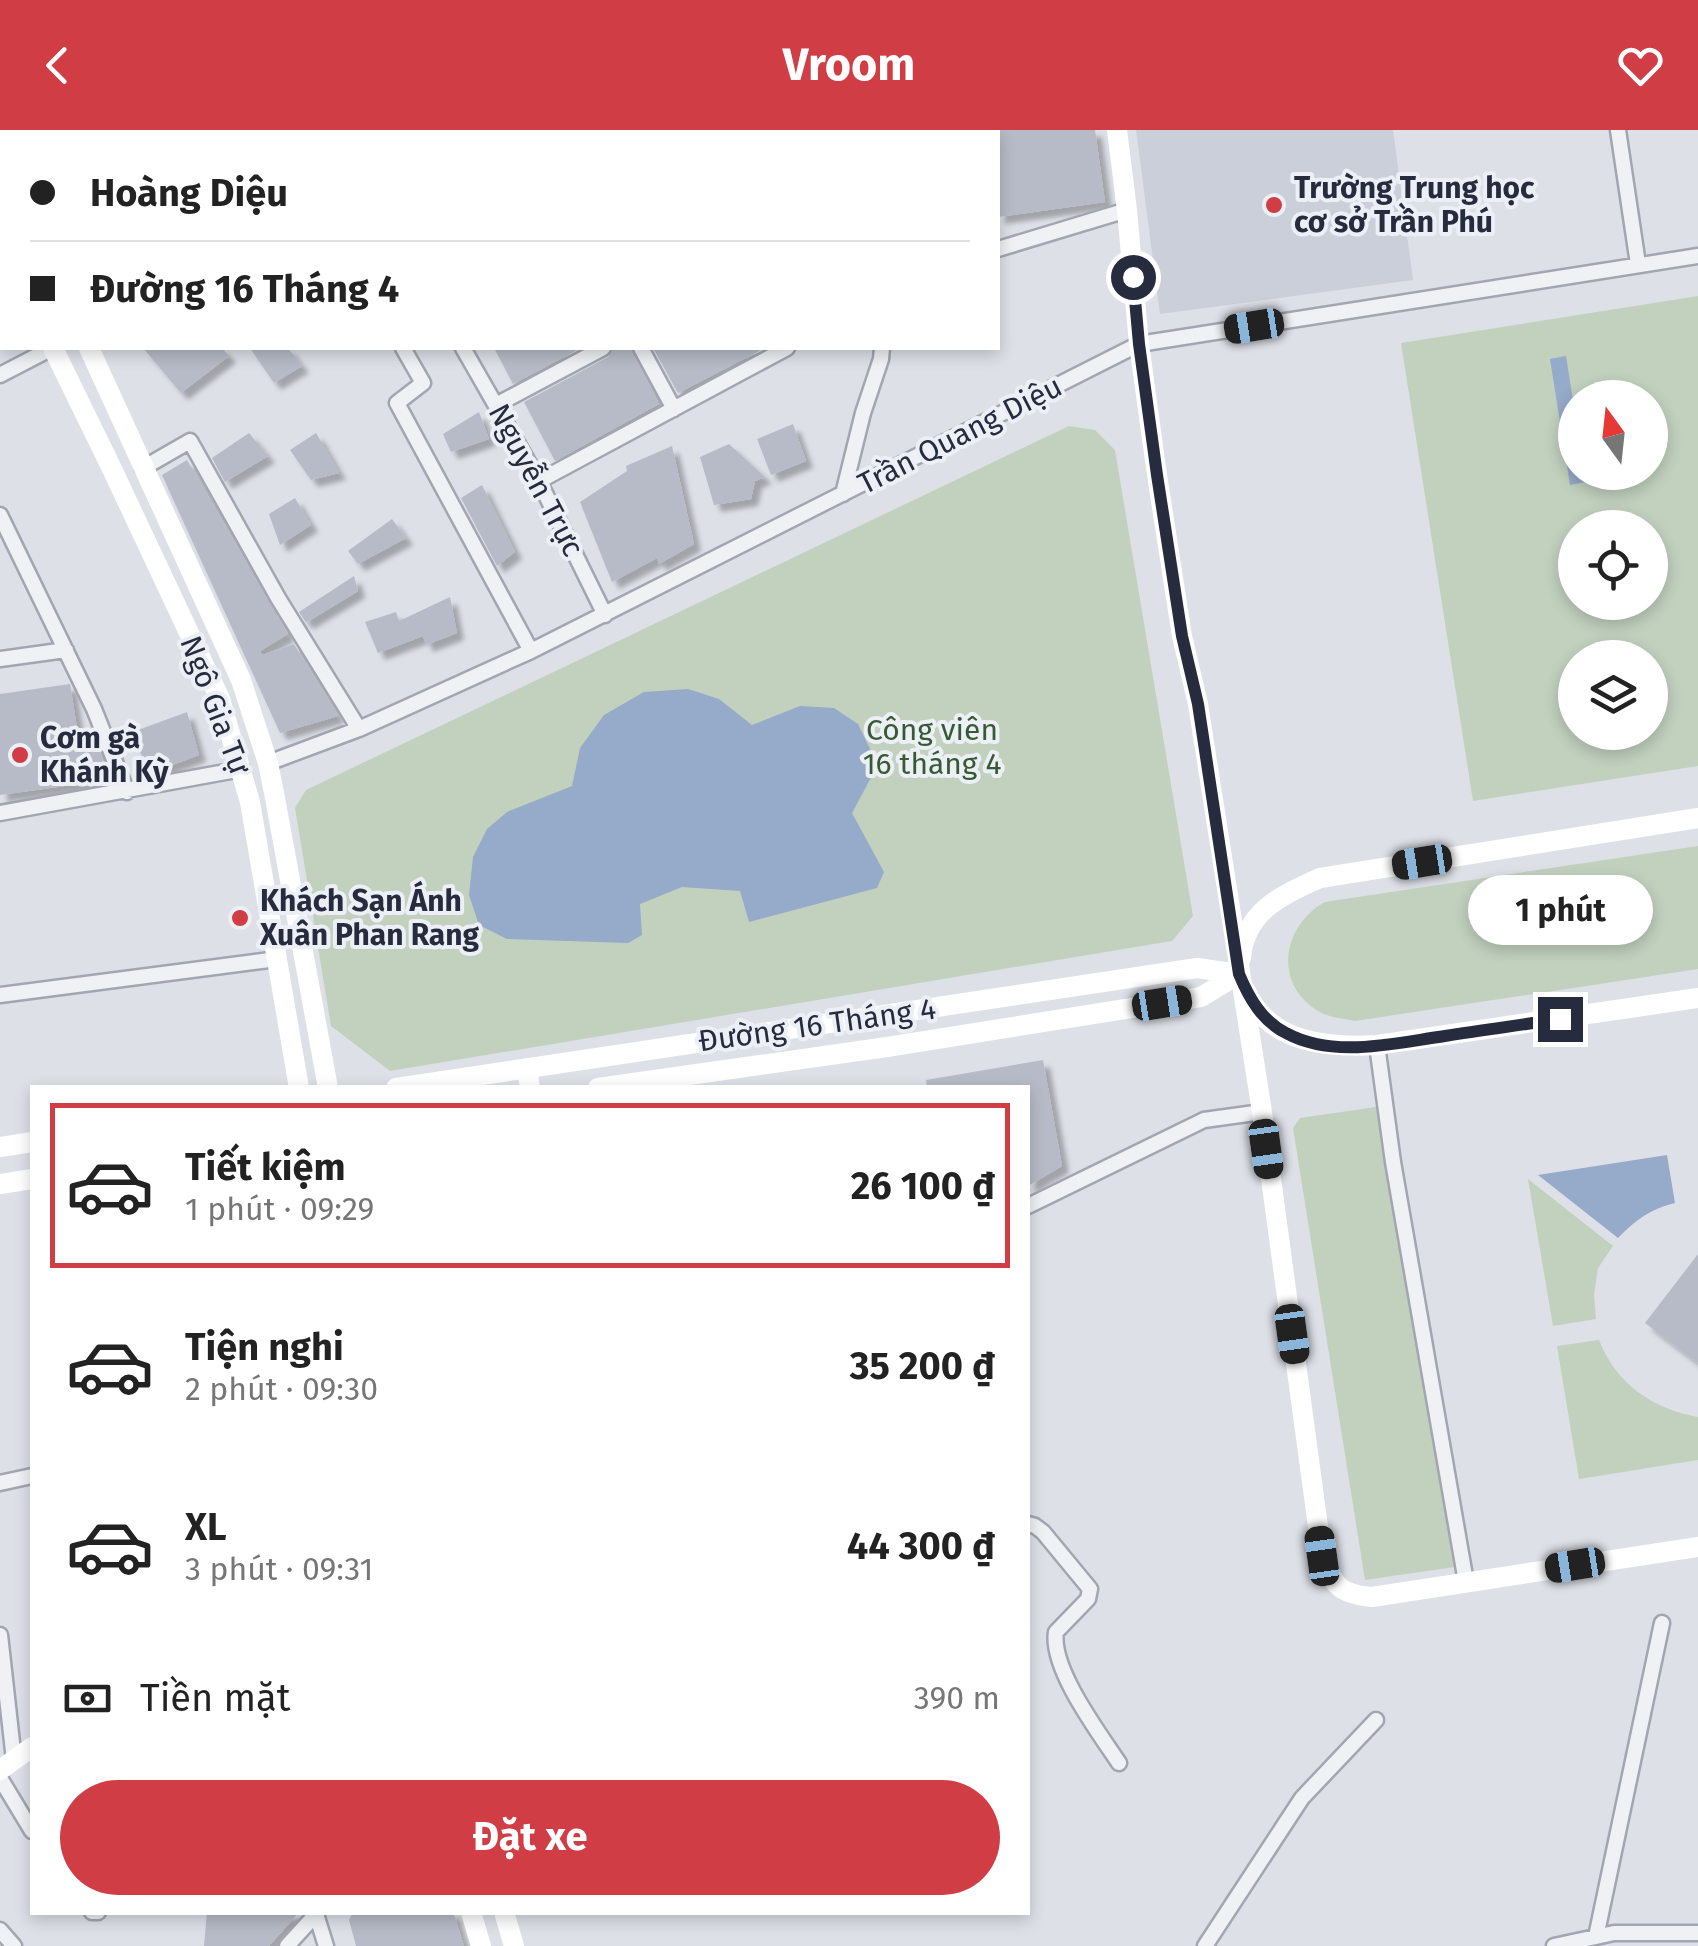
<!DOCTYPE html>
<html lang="vi">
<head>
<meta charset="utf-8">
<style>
	body { margin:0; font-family:"Fira Sans",sans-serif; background:#f2f2f2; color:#222; height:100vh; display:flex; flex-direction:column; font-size:38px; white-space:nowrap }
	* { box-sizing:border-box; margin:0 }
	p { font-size:32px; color:#767676 }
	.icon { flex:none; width:55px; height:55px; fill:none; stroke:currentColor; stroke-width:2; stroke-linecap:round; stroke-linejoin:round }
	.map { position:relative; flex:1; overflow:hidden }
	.side { position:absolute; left:30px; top:955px; width:1000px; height:830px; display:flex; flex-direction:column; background:#fff; border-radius:0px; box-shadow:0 5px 15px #0003 }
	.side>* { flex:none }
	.banner { position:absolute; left:0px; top:0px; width:1000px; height:220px; box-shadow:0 5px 15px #0003; display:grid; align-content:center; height:220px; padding:0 30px; background:#fff }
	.needle { width:65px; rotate:345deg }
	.controls { position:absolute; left:1558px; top:250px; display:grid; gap:20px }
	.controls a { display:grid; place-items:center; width:110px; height:110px; border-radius:50%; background:#fff; box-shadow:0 5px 15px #0003; font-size:50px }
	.end { position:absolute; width:45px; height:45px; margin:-22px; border:12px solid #262c3e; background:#fff; box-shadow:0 0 0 5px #fff }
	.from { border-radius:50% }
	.bubble { position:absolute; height:70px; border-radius:35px; background:#fff; box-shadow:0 5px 15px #0003; font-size:32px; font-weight:700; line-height:70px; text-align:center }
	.car { position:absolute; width:30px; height:60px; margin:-30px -15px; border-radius:12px; box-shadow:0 0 8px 2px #0007; background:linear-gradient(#222 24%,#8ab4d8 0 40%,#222 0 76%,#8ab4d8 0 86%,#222 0) }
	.banner b { display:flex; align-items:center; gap:35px; height:95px; font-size:38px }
	.banner b+b { border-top:2px solid #e0e0e0 }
	.banner i { width:25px; height:25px; background:#222 }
	ul { padding:18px 0 0; list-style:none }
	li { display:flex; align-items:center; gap:30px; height:165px; margin:0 20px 15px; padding:0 10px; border:5px solid transparent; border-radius:0px }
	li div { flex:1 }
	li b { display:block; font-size:38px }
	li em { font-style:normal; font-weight:700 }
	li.current { border-color:#d13d45 }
	li>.icon { width:90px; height:90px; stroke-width:1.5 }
	.pay { display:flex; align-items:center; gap:25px; height:110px; padding:0 30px; font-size:38px }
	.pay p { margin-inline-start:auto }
	.action { display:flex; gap:20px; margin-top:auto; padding:20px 30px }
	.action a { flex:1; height:115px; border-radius:60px; background:#d13d45; color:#fff; font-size:40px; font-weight:700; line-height:115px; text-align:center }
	header { display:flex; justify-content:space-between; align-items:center; height:130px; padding:0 30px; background:#d13d45; color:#fff; font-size:45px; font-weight:700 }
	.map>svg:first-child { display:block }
</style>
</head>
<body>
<header><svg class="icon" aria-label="back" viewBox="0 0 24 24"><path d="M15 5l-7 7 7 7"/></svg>Vroom<svg class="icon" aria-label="heart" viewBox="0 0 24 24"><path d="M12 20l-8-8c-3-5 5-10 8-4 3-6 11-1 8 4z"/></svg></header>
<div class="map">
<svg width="1698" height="1816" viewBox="0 0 1698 1816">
	<defs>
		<filter id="shadow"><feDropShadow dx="7" dy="7" stdDeviation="2.5" flood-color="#0004"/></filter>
	</defs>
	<rect width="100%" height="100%" fill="#dde0e7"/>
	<path fill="#cbcfd9" d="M 1136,0 L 1393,0 L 1413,150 L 1160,184 Z"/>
	<path fill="#c1d1be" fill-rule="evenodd" d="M 1698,166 L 1698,636 L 1473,671 L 1401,213 ZM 1575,268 L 1650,268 L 1650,342 L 1575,342 ZM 1575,398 L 1650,398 L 1650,472 L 1575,472 ZM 1575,528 L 1650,528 L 1650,602 L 1575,602 Z
		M 1069,296 L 1095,300 L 1115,320 L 1193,786 L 1172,811 L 390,941 L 331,896 L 295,678 L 306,660 Z
		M 1698,716 L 1698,839 L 1355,891 C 1340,888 1323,887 1311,876 C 1273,847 1286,793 1325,772 Z
		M 1376,977 L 1455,1437 L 1365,1450 L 1293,998 L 1300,988 Z
		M 1528,1049 L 1613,1116 L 1598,1138 L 1594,1165 L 1596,1189 L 1553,1196 Z
		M 1599,1210 C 1616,1254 1653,1279 1698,1287 L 1698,1330 L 1579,1349 L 1557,1216 Z"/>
	<path fill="#96aac9" d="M 1566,226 L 1575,283 L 1575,342 L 1585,343 L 1586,352 L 1570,355 L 1550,229 Z
		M 688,559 L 719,569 L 752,595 L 800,576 L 834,578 L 858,594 L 872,623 L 873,644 L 852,683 L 884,742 L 877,758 L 749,792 L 740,761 L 682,757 L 640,774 L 642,805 L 628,813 L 507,809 L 479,795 L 469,765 L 473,727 L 487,699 L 507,682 L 572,656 L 580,618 L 604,585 L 644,562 Z
		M 1667,1025 L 1675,1073 C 1650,1079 1636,1090 1618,1108 L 1538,1045 Z"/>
	<path fill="#b7bbc7" filter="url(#shadow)" d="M 998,0 L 1095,0 L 1105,72 L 998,87 Z
		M 143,218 L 222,218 L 229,226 L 181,263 Z
		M 250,218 L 288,218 L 302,236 L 274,253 Z
		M 494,218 L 581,218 L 513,254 Z
		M 614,218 L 631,218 L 659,274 L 555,331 L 524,272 L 608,227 Z
		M 653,218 L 765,218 L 678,263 Z
		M 479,282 L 489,309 L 451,322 L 443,304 Z
		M 793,294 L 806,331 L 771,345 L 757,309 Z
		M 249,303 L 268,326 L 225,352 L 212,328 Z
		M 316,303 L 339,343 L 311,350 L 290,320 Z
		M 729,314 L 765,347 L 755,351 L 751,369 L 714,375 L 700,327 Z
		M 672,316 L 694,414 L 659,434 L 657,428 L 612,452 L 580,372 L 627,341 L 626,336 Z
		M 187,330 L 288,504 L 260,521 L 262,525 L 294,514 L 338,586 L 280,603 L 162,345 Z
		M 482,355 L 515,422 L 497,436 L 461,368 Z
		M 295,368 L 311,395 L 280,415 L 269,384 Z
		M 392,389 L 406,408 L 358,434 L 348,421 Z
		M 354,446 L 358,461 L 307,492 L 305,491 L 299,482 Z
		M 450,467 L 457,503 L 426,515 L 423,506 L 378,523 L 365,492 L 396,482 L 399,491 Z
		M 70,554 L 80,617 L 97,614 L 105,635 L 107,650 L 0,665 L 0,564 Z
		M 187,582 L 199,625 L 151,643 L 130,603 Z
		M 1043,930 L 1062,1036 L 1028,1056 L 1028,958 L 927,958 L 926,950 Z
		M 1698,1124 L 1698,1233 L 1645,1193 Z
		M 207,1782 L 299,1782 L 269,1816 L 204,1816 Z
		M 353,1782 L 453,1782 L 464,1816 L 356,1816 L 349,1790 Z"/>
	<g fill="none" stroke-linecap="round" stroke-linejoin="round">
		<g stroke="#a2a6b1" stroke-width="19">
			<path id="street" d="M 162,0 L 165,2
				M 333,0 L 335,2
				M 532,0 L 533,2
				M 967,0 L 967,2
				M 1618,0 L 1638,134
				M 351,2 L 355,0
				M 620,2 L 624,0
				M 839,2 L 844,0
				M 998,119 L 1127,80
				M 403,218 L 423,253 L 397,273 L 531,521
				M 463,218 L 539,351 L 605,485
				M 641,218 L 674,279
				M 0,245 L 52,218
				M 496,275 L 603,218
				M 143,338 L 190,311 L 278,468 L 359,599
				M 539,351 L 787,218
				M 843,364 L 863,283 L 881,229 L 882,218
				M 0,385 L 94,579 L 127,662
				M 0,529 L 66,520
				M 268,633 L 359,599 L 531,521 L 1139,214 L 1698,126
				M 0,683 L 242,639
				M 0,865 L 277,829
				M 1377,915 L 1393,1032 L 1466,1452
				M 1028,1076 L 1204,990 L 1262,982
				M 0,1353 L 32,1346
				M 1028,1394 L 1035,1396 L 1043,1402 L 1090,1459 L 1088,1469 L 1056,1502 C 1050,1538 1099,1603 1119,1633
				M 0,1505 L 14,1630
				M 0,1648 L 32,1701
				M 92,1782 L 98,1782
				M 316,1784 L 326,1816
				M 0,1800 L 14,1816
				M 1596,1807 L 1662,1493
				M 287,1816 L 318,1782
				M 1205,1816 L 1302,1668 L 1376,1590
				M 1554,1816 L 1614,1803 L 1698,1803"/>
		</g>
		<use href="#street" stroke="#f0f1f5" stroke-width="14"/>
		<path stroke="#fff" stroke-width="20" d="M 1117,0 L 1127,80 L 1139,214 L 1157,345 L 1182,506 L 1198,574 L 1262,982 L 1322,1426 C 1334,1455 1338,1464 1372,1467 L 1698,1417
			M 0,26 L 2,31
			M 0,106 L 2,111
			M 53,218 L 113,341 L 220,569 L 250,672 L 299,958
			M 89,218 L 241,550 L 268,633 L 275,668 L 328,958
			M 1241,828 C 1245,781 1282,765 1320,748 L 1698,688
			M 1246,861 C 1269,913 1327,918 1377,915 L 1698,868
			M 527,938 L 530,958
			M 396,958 L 1197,838 L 1239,844
			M 598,958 L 887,917 L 1201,867 L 1239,844
			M 0,1017 L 32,1012
			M 0,1054 L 32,1049
			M 0,1640 L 32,1617
			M 471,1782 L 481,1816
			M 504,1782 L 514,1816"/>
	</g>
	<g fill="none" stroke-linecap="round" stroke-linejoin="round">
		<path stroke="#262c3e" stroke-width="12" d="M 1133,147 L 1139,214 L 1157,345 L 1182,506 L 1198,574 L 1239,844 C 1249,868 1262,891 1286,903 C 1334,929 1394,913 1445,906 C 1483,900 1521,895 1560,889"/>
	</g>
	<g fill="#d13d45" stroke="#eceff5" stroke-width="4">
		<circle cx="1274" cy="75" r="10"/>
		<circle cx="20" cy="625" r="10"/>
		<circle cx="240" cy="788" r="10"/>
	</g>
	<g text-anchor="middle" stroke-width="8" stroke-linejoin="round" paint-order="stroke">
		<g font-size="30" font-weight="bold" fill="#262c3e" stroke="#eceff5" text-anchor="start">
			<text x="1294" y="68">Trường Trung học<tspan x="1294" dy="34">cơ sở Trần Phú</tspan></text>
			<text x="40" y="618">Cơm gà<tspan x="40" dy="34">Khánh Kỳ</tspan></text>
			<text x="260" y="781">Khách Sạn Ánh<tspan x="260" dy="34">Xuân Phan Rang</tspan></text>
		</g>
		<g font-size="30" fill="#262c3e" stroke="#eceff5">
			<text transform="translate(960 305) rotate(-27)" y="10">Trần Quang Diệu</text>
			<text transform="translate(536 350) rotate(62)" y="10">Nguyễn Trực</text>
			<text transform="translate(215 575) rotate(69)" y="10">Ngô Gia Tự</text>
			<text transform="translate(817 895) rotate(-8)" y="10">Đường 16 Tháng 4</text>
		</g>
		<g font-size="30" fill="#365a33" stroke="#eceff5">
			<text x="932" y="610">Công viên<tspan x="932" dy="34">16 tháng 4</tspan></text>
		</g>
	</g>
</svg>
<div class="controls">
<a><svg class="needle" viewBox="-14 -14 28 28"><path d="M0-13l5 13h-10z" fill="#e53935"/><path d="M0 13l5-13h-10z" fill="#767676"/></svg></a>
<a><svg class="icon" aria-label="locate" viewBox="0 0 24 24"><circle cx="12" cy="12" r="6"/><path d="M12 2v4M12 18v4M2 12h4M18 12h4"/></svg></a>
<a><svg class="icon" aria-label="layers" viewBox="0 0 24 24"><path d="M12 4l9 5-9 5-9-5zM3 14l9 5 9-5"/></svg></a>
</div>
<i class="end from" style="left:1133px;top:147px"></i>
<i class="end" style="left:1560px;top:889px"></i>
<div class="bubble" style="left:1468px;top:745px;width:185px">1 phút</div>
<i class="car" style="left:1254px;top:196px;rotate:261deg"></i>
<i class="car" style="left:1422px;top:732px;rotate:261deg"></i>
<i class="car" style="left:1162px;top:873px;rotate:81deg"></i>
<i class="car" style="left:1266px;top:1019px;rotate:172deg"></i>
<i class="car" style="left:1292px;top:1204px;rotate:172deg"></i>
<i class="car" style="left:1322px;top:1426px;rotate:352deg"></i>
<i class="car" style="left:1575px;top:1435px;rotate:261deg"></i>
<div class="banner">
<b><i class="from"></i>Hoàng Diệu</b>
<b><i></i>Đường 16 Tháng 4</b>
</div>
<section class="side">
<ul>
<li class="current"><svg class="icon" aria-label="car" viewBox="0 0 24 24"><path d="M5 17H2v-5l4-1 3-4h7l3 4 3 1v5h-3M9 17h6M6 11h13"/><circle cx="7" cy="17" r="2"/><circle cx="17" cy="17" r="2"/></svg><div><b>Tiết kiệm</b><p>1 phút · 09:29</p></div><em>26 100 ₫</em></li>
<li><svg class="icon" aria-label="car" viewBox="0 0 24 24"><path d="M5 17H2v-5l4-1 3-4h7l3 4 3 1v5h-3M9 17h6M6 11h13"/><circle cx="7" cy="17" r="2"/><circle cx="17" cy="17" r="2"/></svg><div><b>Tiện nghi</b><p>2 phút · 09:30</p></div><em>35 200 ₫</em></li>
<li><svg class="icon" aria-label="car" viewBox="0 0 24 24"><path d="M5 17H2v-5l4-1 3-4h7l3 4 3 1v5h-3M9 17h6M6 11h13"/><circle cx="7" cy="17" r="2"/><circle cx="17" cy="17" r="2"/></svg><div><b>XL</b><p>3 phút · 09:31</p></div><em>44 300 ₫</em></li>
</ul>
<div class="pay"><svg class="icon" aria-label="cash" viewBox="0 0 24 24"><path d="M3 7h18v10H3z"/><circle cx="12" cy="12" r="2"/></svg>Tiền mặt<p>390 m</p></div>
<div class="action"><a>Đặt xe</a></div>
</section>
</div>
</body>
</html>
